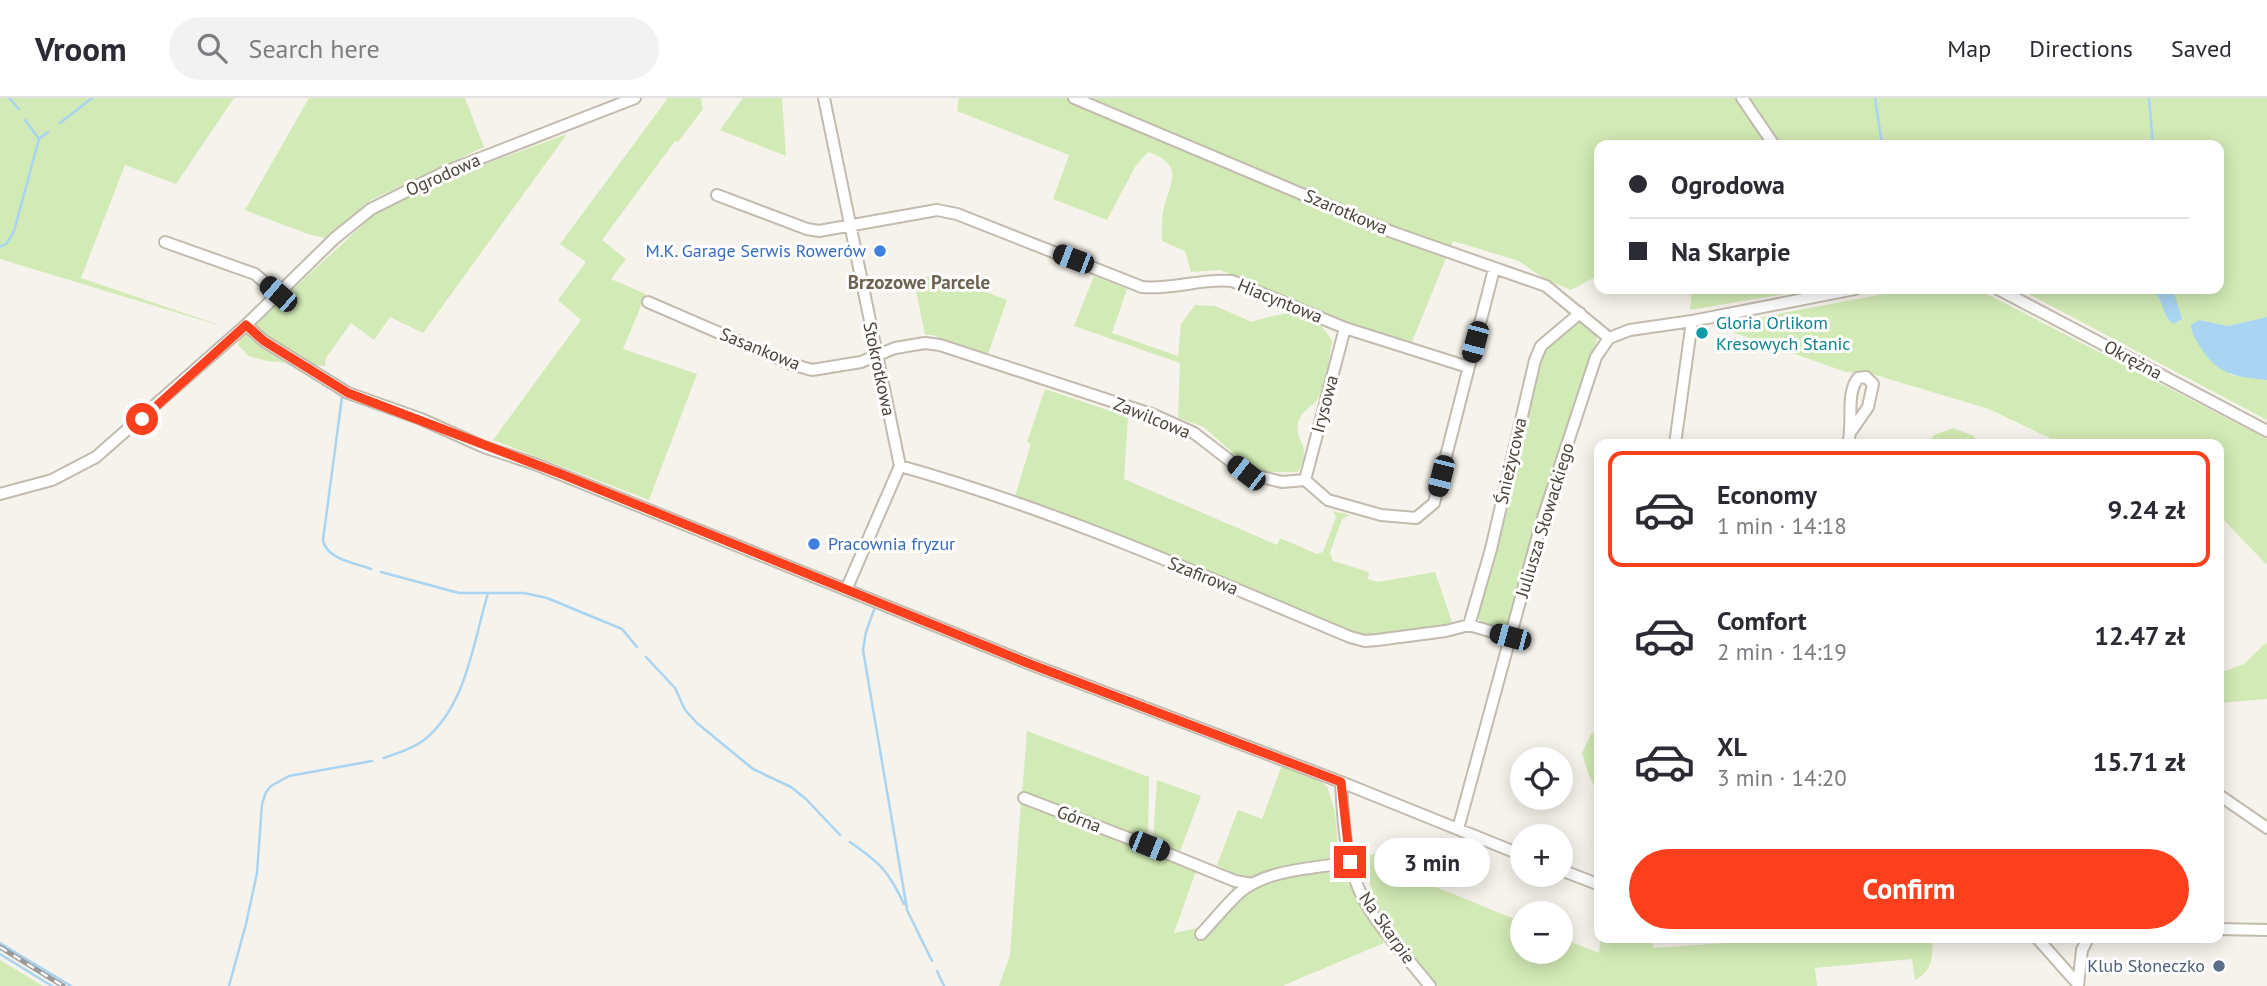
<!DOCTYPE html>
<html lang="en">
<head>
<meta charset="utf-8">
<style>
	body { margin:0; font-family:"PT Sans",sans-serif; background:#f2f2f3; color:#2b2b33; height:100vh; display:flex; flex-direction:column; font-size:26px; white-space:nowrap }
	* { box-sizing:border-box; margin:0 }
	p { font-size:23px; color:#7c7c81 }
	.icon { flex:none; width:38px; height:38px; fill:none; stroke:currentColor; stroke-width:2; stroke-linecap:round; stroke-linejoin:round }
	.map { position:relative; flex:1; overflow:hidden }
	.drawer { position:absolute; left:1594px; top:341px; width:630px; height:504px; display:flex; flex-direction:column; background:#fff; border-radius:14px; box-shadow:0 4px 18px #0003 }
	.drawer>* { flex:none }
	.guide { position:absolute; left:1594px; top:42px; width:630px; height:154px; border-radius:14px; box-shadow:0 4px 18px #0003; display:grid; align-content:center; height:154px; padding:0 35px; background:#fff }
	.buttons { position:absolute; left:1510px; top:649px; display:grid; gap:14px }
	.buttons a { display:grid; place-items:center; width:63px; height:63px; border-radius:50%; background:#fff; box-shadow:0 4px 18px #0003; font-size:35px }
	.end { position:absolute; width:32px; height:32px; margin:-16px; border:9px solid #fc3f1d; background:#fff; box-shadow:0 0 0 4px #fff }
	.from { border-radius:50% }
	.bubble { position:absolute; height:49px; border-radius:24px; background:#fff; box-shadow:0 4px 18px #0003; font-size:23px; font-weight:700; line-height:49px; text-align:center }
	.car { position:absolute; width:21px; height:42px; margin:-21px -10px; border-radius:9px; box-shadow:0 0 5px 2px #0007; background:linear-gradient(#222 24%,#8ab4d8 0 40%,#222 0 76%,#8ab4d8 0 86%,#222 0) }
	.guide b { display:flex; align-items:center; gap:24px; height:66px; font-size:26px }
	.guide b+b { border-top:2px solid #e1e1e2 }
	.guide i { width:18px; height:18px; background:#2b2b33 }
	ul { padding:12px 0 0; list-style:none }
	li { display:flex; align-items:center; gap:21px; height:116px; margin:0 14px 10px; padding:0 21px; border:4px solid transparent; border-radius:14px }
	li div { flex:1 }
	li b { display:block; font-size:26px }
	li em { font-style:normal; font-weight:700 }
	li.on { border-color:#fc3f1d }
	li>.icon { width:63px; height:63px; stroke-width:1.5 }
	.button { display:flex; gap:14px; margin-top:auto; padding:14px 35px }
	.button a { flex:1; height:80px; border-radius:42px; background:#fc3f1d; color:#fff; font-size:28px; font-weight:700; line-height:80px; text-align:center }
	header { display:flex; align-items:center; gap:42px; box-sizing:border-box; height:98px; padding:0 35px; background:#fff; border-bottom:2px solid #e1e1e2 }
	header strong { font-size:33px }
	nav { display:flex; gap:38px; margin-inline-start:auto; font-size:24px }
	.search { width:490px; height:63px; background:#f2f2f3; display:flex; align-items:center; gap:18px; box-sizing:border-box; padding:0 24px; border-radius:38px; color:#7c7c81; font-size:26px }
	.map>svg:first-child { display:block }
</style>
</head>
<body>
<header>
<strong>Vroom</strong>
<div class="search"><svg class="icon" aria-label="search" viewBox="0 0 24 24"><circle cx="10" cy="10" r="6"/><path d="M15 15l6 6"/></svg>Search here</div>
<nav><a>Map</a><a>Directions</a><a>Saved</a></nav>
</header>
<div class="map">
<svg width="2267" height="888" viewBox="0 0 2267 888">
	<rect width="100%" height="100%" fill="#f6f3ec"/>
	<path fill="#d2eab5" d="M 0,0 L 234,0 L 176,86 L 125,67 L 81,180 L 228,230 L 0,161 Z
		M 309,0 L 465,0 L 484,49 L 371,102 L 325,140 L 308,136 L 245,112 Z
		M 668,0 L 701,0 L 703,11 L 678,44 L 675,43 L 602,142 L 626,161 L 611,181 L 646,196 L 623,251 L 697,276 L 649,402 L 493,342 L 581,222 L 558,202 L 586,164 L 560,146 Z
		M 743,0 L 782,0 L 786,58 L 720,32 Z
		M 959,0 L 2267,0 L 2267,219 L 2228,228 L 2199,222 L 2230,277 L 2267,282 L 2267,322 L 2019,191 L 2219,191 L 2219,47 L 1600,47 L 1599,177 L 1571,192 L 1546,182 L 1519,163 L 1453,143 L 1412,244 L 1356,227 L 1220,172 L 1191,174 L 1185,153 L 1162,143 C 1162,134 1161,124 1163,114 C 1169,84 1187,68 1148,54 L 1135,69 L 1107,122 L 1053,101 L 1069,57 L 957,13 Z
		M 567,36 L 423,235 L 390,219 L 374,242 L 351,225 L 326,260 L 325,268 L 267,263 L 249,258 L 238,247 L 241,239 L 378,113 L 461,75 Z
		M 939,176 L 1007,202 L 988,256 L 932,237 L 925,237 L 914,182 Z
		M 1094,178 L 1127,191 L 1112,235 L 1178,258 L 1181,226 L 1195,207 L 1215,208 L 1252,224 C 1272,218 1300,208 1318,225 C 1324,230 1328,237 1332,243 C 1329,261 1327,281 1320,297 C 1316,307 1303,311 1299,322 C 1292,344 1314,345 1298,374 L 1264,374 L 1236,358 L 1204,329 L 1178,320 L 1180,265 L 1074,228 Z
		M 1692,191 L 1813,191 L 1690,212 Z
		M 1910,191 L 1973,191 L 1991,198 L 2267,341 L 2267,467 L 2219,417 L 2219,346 L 2062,346 L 1989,311 L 1872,276 L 1846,274 L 1715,228 Z
		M 1578,224 L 1598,234 C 1597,248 1589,260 1585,272 L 1507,527 L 1495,530 L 1479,522 L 1476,512 L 1541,254 Z
		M 1045,291 L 1128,319 L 1124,381 L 1277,447 L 1280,440 L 1317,456 L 1323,454 L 1336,419 L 1333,413 L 1350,417 L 1342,421 L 1330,455 L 1333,463 L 1369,474 L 1368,481 L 1378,484 L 1435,474 L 1452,524 L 1447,529 C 1415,534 1384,540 1352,536 L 1015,398 L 1031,346 L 1027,344 Z
		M 1953,330 L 1974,338 L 1979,346 L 1927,346 L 1934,337 Z
		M 2267,544 L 2267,601 L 2219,605 L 2219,575 L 2244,566 Z
		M 1599,632 L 1599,698 L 1588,675 L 1582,655 L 1591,636 Z
		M 1027,633 L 1149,679 L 1148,737 L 1142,741 L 1022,697 Z
		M 1282,667 L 1308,676 L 1327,688 L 1335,714 L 1338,751 L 1332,762 L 1258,780 L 1238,778 L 1217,767 L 1238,712 L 1262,721 Z
		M 1157,682 L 1201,698 L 1180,753 L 1153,743 Z
		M 1021,703 L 1197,770 L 1174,835 L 1203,829 L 1233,797 L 1231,787 L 1263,786 L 1290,777 L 1325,774 L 1346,781 L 1384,845 L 1282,888 L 999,888 L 1010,857 Z
		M 1386,754 L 1411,779 L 1522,824 L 1522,854 L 1561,854 L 1561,840 L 1599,855 L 1601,840 L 1652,840 L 1653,850 L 1799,840 L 1932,840 C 1933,859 1933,872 1915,882 L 1912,861 L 1815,870 L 1817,888 L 1438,888 L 1379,815 L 1361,759 Z
		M 0,862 L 43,888 L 0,888 Z"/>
	<path fill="#a9d4f2" d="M 2152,191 L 2169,191 L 2175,198 L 2182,221 L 2173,226 C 2160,214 2166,205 2152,191 Z
		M 2267,219 L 2267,282 C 2238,279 2220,278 2203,253 C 2197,244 2192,238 2191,227 L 2199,222 L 2228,228 Z"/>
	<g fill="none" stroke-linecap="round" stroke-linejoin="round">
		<path stroke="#a9d4f2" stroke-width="2.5" d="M 9,0 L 19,11
			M 1875,0 L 1882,47
			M 2149,0 L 2153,47
			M 60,25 L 92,0
			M 40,40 L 48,34
			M 0,149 L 7,145 L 14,133 L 39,41 L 25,22
			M 342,299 L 323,442 C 326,461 355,465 371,471
			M 381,474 L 459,495 L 524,495 L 547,500 L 622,531 L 637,549
			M 875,509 L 866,534 L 863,552 L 907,811
			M 646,559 L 675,590 L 685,612 L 697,625 L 753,671 L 791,689 L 806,701 L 840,737
			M 384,660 C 397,655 413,651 424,642 C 467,607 473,545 488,495
			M 850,744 C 880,765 888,772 904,806
			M 907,812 L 932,863
			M 0,845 L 71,888
			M 0,856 L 52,888
			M 937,873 L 944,888
			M 229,888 L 246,826 L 257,775 L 262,706 L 266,694 L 271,688 L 289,678 L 372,663"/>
		<g stroke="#c2bbae" stroke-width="14">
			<path id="street" d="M 824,0 L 900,368 L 846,492
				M 1074,0 L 1392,134 L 1546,188 L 1609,240
				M 1742,0 L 1774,47
				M 717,97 L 807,131 L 819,133 L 937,112 L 957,116 L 1142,189 C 1173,192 1202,180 1232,183 L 1345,230 L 1468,269
				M 165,144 L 255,176 L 278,196
				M 1998,191 L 2267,333
				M 648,204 L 791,266 L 812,272 L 861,264 L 895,250 L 925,245 L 940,247 L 1154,317 L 1194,335 L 1246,375 L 1282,384 L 1305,382 L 1328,402 L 1381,417 L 1416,420 L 1434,405 L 1494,171
				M 246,227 L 264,243 L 348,295 L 421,321 L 484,349 L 535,366 L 1030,566 L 1341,684 L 1522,757
				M 1675,346 L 1692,223
				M 1848,346 C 1854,325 1845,297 1858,280 L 1866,279 L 1873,286 L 1868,309 L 1852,332
				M 900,368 C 1054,411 1202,477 1350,539 L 1365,543 L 1377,542 L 1446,533 L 1469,527 L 1510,539
				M 1305,382 L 1345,230
				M 0,396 L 52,382 L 96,359 L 246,227 L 335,140 L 371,111 L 445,74 L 635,0
				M 1469,527 L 1491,451 L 1535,262 L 1541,248 L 1580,215
				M 1341,684 C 1343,721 1345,762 1361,796 C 1378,830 1407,859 1430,888
				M 2219,697 L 2267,730
				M 1024,700 L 1149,748 L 1235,783 L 1252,786
				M 1458,731 L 1541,426 L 1596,259 L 1609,240 L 1630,232 L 1692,223 L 1855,191
				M 1561,772 L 1600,787
				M 2219,831 L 2267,832
				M 1201,836 C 1214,822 1226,807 1239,795 C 1268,770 1315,771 1350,764
				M 2037,840 L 2077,885
				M 2078,888 L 2082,852 L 2088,840"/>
		</g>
		<use href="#street" stroke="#fff" stroke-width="10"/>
		<g stroke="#9a9a9a" stroke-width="5">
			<path id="rail" d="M 0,849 L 63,888"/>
		</g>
		<use href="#rail" stroke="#fff" stroke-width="2.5" stroke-dasharray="8" stroke-linecap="butt"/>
	</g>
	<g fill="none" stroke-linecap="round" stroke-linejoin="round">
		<path stroke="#fc3f1d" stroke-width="9" d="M 142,321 L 246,227 L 264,243 L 348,295 L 561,376 L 1030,566 L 1341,684 L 1350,764"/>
	</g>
	<g fill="#3f7fe0" stroke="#fff" stroke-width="2.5">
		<circle cx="880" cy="153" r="7"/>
		<circle cx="814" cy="446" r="7"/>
	</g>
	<circle fill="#0f9aa8" stroke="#fff" stroke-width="2.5" cx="1702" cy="235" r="7"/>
	<circle fill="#5c6f8a" stroke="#fff" stroke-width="2.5" cx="2219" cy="868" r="7"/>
	<g text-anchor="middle" stroke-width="6" stroke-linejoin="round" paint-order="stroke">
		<g font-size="18" fill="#4b4439" stroke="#fff">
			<text transform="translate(443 77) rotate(-24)" y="6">Ogrodowa</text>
			<text transform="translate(1346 114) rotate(23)" y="6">Szarotkowa</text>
			<text transform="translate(1280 203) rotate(22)" y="6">Hiacyntowa</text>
			<text transform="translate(760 251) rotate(22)" y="6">Sasankowa</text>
			<text transform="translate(2133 262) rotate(28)" y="6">Okrężna</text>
			<text transform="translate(879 271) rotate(78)" y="6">Stokrotkowa</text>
			<text transform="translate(1325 306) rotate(-75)" y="6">Irysowa</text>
			<text transform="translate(1152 320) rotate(22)" y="6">Zawilcowa</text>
			<text transform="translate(1511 363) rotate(-77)" y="6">Śnieżycowa</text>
			<text transform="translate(1545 422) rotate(-73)" y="6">Juliusza Słowackiego</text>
			<text transform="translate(1203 478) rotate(22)" y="6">Szafirowa</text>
			<text transform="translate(1079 721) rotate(21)" y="6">Górna</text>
			<text transform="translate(1387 830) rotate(55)" y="6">Na Skarpie</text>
		</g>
		<g font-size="18" fill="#366cbe" stroke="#fff" text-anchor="end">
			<text x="866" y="159">M.K. Garage Serwis Rowerów</text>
			<text x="828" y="452" text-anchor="start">Pracownia fryzur</text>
		</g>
		<g font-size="18" fill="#0d838f" stroke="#fff" text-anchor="start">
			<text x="1716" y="231">Gloria Orlikom<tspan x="1716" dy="21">Kresowych Stanic</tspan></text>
		</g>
		<g font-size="18" fill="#4e5e75" stroke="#fff" text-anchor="end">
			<text x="2205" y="874">Klub Słoneczko</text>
		</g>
		<g font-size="19" font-weight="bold" fill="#6e6250" stroke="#fff">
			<text x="919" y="191">Brzozowe Parcele</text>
		</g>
	</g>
</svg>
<div class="buttons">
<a><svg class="icon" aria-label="locate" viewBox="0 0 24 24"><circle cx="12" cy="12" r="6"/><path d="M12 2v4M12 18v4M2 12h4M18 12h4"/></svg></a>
<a>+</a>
<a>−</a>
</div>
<i class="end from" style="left:142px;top:321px"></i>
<i class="end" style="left:1350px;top:764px"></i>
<div class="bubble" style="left:1374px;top:740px;width:116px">3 min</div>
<i class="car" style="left:1073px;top:161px;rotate:291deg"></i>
<i class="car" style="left:278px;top:196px;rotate:311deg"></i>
<i class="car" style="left:1475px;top:244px;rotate:195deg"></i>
<i class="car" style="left:1246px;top:375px;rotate:308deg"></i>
<i class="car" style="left:1441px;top:378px;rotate:194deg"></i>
<i class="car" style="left:1510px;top:539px;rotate:285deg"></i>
<i class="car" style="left:1149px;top:748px;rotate:112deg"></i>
<div class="guide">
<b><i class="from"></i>Ogrodowa</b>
<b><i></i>Na Skarpie</b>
</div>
<section class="drawer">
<ul>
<li class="on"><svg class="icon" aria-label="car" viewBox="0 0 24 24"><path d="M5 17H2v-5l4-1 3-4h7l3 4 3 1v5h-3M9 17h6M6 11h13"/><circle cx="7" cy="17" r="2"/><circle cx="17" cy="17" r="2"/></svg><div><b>Economy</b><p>1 min · 14:18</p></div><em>9.24 zł</em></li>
<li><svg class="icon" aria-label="car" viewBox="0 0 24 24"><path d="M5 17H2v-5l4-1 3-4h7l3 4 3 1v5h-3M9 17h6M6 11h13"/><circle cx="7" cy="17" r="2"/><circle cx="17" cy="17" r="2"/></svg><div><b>Comfort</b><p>2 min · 14:19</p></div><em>12.47 zł</em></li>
<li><svg class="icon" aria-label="car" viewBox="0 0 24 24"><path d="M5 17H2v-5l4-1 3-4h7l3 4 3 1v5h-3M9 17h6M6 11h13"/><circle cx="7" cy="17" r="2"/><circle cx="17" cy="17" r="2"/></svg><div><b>XL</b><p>3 min · 14:20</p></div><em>15.71 zł</em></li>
</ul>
<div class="button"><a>Confirm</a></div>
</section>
</div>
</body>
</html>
